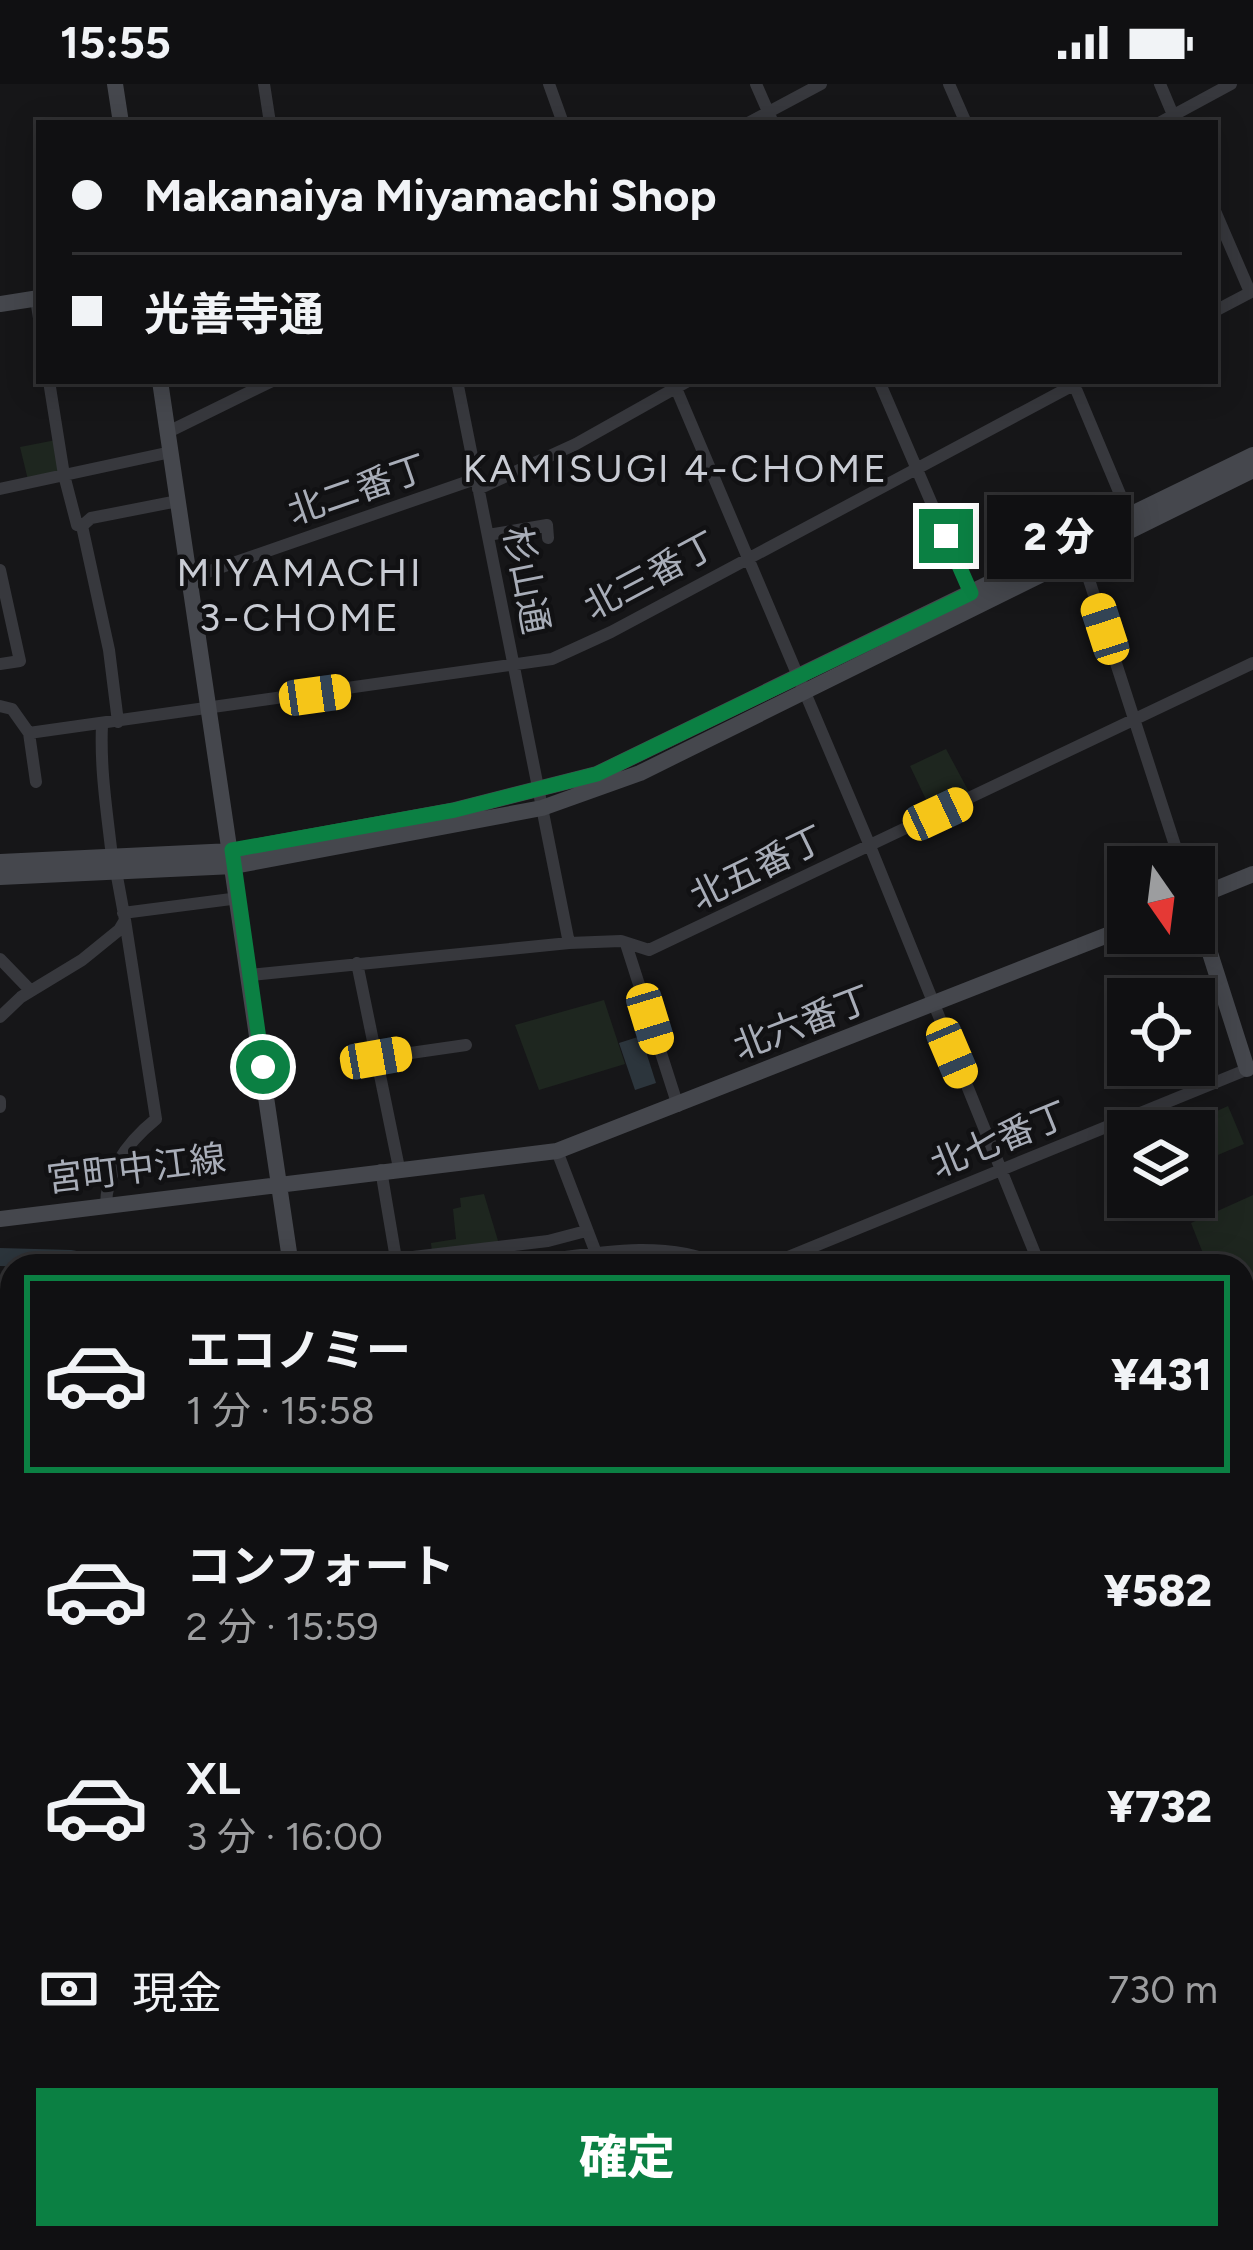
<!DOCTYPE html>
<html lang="ja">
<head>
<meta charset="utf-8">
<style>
	body { margin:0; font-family:Figtree,"Noto Sans JP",sans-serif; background:#1e1e20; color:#f1f3f6; height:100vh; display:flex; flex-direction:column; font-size:45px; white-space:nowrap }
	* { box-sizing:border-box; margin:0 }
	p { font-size:39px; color:#9c9d9f }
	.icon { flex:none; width:66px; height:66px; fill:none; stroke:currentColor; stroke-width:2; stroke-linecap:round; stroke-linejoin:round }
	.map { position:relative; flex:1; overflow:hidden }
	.details { position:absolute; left:0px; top:1170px; width:1254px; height:996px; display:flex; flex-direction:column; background:#101012; border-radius:36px 36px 0 0; box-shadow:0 6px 30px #0003,0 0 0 3px #303032 }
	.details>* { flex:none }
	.guide { position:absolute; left:36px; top:36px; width:1182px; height:264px; border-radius:0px; box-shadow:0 6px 30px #0003,0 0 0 3px #303032; display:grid; align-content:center; height:264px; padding:0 36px; background:#101012 }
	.needle { width:78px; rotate:166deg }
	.fabs { position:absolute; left:1107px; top:762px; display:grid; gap:24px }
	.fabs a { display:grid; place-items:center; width:108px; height:108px; border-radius:0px; background:#101012; box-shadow:0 6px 30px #0003,0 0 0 3px #303032; font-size:60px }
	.end { position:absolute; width:54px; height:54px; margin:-27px; border:15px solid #0b8043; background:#fff; box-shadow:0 0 0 6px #fff }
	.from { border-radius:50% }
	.bubble { position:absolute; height:84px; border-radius:0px; background:#101012; box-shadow:0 6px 30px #0003,0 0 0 3px #303032; font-size:39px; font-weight:800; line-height:84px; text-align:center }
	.car { position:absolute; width:36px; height:72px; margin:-36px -18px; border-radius:15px; box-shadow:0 0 9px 3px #0007; background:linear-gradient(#f5c518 24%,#345 0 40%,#f5c518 0 76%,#345 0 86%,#f5c518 0) }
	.guide b { display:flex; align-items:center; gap:42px; height:114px; font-size:45px }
	.guide b+b { border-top:3px solid #303032 }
	.guide i { width:30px; height:30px; background:#f1f3f6 }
	ul { padding:21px 0 0; list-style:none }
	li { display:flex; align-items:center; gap:36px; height:198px; margin:0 24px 18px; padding:0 12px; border:6px solid transparent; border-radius:0px }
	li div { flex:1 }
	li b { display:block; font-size:45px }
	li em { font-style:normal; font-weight:800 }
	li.on { border-color:#0b8043 }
	li>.icon { width:108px; height:108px; stroke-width:1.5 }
	.pay { display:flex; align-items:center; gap:30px; height:132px; padding:0 36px; font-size:45px }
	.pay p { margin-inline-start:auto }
	.cta { display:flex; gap:24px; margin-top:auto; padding:24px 36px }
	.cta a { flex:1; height:138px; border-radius:0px; background:#0b8043; color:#fff; font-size:48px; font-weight:800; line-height:138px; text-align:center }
	.status { display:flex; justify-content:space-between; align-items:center; height:84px; padding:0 60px; background:#101012; direction:ltr }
	.status svg { height:33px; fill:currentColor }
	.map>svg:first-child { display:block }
</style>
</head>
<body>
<div class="status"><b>15:55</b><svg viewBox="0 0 49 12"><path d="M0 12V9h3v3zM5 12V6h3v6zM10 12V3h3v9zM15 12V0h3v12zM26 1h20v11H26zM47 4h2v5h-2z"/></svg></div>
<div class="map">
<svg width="1253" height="2166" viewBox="0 0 1253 2166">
	<rect width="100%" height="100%" fill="#161618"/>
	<path fill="#1e261f" d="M 56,356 L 62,389 L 28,396 L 20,363 Z
		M 946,665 L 969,708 L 931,726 L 910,682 Z
		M 604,916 L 625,980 L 539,1006 L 515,941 Z
		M 1228,1022 L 1244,1060 L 1194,1081 L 1194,1047 L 1172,1047 Z
		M 484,1110 L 499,1160 L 432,1169 L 431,1159 L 456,1155 L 453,1125 L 461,1123 L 460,1114 Z
		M 1253,1111 L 1253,1203 L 1242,1208 L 1242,1182 L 1208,1182 L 1191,1139 Z
		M 1253,1431 L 1253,1498 L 1242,1494 L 1242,1434 Z"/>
	<path fill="#2c353c" d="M 641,952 L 656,999 L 635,1006 L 619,959 Z"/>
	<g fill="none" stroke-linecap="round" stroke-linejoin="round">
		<path stroke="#2c353c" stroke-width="3" d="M 0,2007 L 12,2009"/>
		<path stroke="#2c353c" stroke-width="18" d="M 0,1173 L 71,1175 L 107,1182
			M 1242,1362 L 1253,1366"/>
		<path stroke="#37383d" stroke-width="12" d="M 264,0 L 270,39
			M 549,0 L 563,39
			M 756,0 L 773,39
			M 949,0 L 966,39
			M 1160,0 L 1176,38
			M 748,39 L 821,0
			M 1159,39 L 1231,0
			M 1215,127 L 1250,208
			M 36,215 L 39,234
			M 1215,227 L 1253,207
			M 49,297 L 64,391 L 77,441 L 82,442
			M 457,297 L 569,859
			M 673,297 L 870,762 L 1040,1182
			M 879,297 L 971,511
			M 1073,298 L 1130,434
			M 168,348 L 272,297
			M 0,405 L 171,368
			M 478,405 L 576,360 L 688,297
			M 488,451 L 547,441 L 548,454
			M 1081,471 L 1182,783
			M 0,486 L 20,577 L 0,580
			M 190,494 L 475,395
			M 0,622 L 12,625 L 29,649 L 552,575 L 611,548 L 1081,297
			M 118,638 L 109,566 L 82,442 L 91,434 L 178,417
			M 102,641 C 100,686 107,728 112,773
			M 29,649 L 36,698
			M 123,829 L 239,814
			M 626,860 L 678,1022
			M 0,875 L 31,907
			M 357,879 L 399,1084
			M 250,891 L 569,859 L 621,857 L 649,866 L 1253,579
			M 0,933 L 21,913 L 82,876 L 119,846 L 125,836 L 116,787
			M 376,974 L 466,961
			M 0,1017 L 0,1023
			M 557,1067 L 601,1182
			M 381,1086 L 396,1175 L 548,1157 L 586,1147
			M 106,1122 C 106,1086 129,1057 156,1035 L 125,836
			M 500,1182 C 572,1175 655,1150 723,1182
			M 766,1182 L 1253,983
			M 1242,1274 L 1253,1269
			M 0,1393 L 12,1392
			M 1242,1395 L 1253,1398
			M 1242,1634 L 1253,1639
			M 1242,1698 L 1253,1694
			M 0,1740 L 12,1695
			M 0,1961 L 12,1953
			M 0,2040 L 12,2057
			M 986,2154 L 986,2166"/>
		<path stroke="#45474d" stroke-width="16" d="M 115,0 L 121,39
			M 0,220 L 39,214
			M 160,297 L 291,1182
			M 0,778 L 232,767 L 455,726 L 597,690 L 1253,371
			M 0,793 L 234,782 L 542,724 L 640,689 L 1253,386
			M 1194,814 L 1253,790
			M 1194,819 L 1247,985
			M 0,1135 L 557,1067 L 1128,843
			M 0,1751 L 12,1754
			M 12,1796 L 12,1819
			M 0,2096 L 12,2082
			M 160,2154 L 167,2166"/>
		<g stroke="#4a4c52" stroke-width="8">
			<path id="rail" d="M 0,1317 L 12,1318
				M 1242,1428 L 1253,1426"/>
		</g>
		<use href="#rail" stroke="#111113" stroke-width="3" stroke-dasharray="9" stroke-linecap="butt"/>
	</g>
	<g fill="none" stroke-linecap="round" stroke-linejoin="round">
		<path stroke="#0b8043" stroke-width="15" d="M 263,983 L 232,766 L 455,726 L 597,690 L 971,509 L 946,452"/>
	</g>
	<g text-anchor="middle" stroke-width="9" stroke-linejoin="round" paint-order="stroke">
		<g font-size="36" fill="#a8adb8" stroke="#111113">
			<text transform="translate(357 405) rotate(-19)" y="13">北二番丁</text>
			<text transform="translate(650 491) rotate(-28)" y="13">北三番丁</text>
			<text transform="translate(527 496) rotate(79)" y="13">杉山通</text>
			<text transform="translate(757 783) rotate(-26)" y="13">北五番丁</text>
			<text transform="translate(802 938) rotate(-21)" y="13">北六番丁</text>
			<text transform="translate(999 1055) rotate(-22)" y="13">北七番丁</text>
			<text transform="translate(136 1084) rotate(-7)" y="13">宮町中江線</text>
		</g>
		<g font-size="39" letter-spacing="3" fill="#c9ccd4" stroke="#111113">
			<text x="676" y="398">KAMISUGI 4-CHOME</text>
			<text x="300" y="502">MIYAMACHI<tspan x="300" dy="45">3-CHOME</tspan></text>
		</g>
	</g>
</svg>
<div class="fabs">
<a><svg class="needle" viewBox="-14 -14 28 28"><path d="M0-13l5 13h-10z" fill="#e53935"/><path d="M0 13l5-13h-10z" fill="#9c9d9f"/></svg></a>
<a><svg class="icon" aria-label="locate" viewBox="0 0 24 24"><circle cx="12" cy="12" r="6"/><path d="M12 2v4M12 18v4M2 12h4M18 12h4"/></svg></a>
<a><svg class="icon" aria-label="layers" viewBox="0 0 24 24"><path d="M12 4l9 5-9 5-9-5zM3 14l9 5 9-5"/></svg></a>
</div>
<i class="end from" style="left:263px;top:983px"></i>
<i class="end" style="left:946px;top:452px"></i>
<div class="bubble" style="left:987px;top:411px;width:144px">2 分</div>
<i class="car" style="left:1105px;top:545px;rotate:342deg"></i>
<i class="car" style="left:315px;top:611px;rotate:82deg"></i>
<i class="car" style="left:938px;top:730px;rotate:65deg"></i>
<i class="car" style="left:650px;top:935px;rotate:163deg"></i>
<i class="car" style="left:952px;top:969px;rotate:157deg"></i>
<i class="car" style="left:376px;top:974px;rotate:80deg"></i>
<div class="guide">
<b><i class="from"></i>Makanaiya Miyamachi Shop</b>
<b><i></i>光善寺通</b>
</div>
<section class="details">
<ul>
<li class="on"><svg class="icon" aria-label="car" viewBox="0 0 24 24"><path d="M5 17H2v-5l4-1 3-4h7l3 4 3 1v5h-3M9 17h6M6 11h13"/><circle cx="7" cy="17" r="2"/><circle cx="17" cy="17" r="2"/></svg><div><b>エコノミー</b><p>1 分 · 15:58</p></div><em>¥431</em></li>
<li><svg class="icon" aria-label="car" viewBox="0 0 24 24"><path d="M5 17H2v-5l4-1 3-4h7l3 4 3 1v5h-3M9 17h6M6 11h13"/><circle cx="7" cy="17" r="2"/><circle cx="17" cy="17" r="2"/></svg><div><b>コンフォート</b><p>2 分 · 15:59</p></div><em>¥582</em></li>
<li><svg class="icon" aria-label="car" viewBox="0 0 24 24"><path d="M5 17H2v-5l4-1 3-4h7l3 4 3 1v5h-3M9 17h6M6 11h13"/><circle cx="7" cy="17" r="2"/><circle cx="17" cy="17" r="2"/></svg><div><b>XL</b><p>3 分 · 16:00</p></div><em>¥732</em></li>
</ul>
<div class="pay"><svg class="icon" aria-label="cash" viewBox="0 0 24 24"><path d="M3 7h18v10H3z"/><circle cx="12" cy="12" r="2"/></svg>現金<p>730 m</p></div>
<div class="cta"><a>確定</a></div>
</section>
</div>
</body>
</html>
